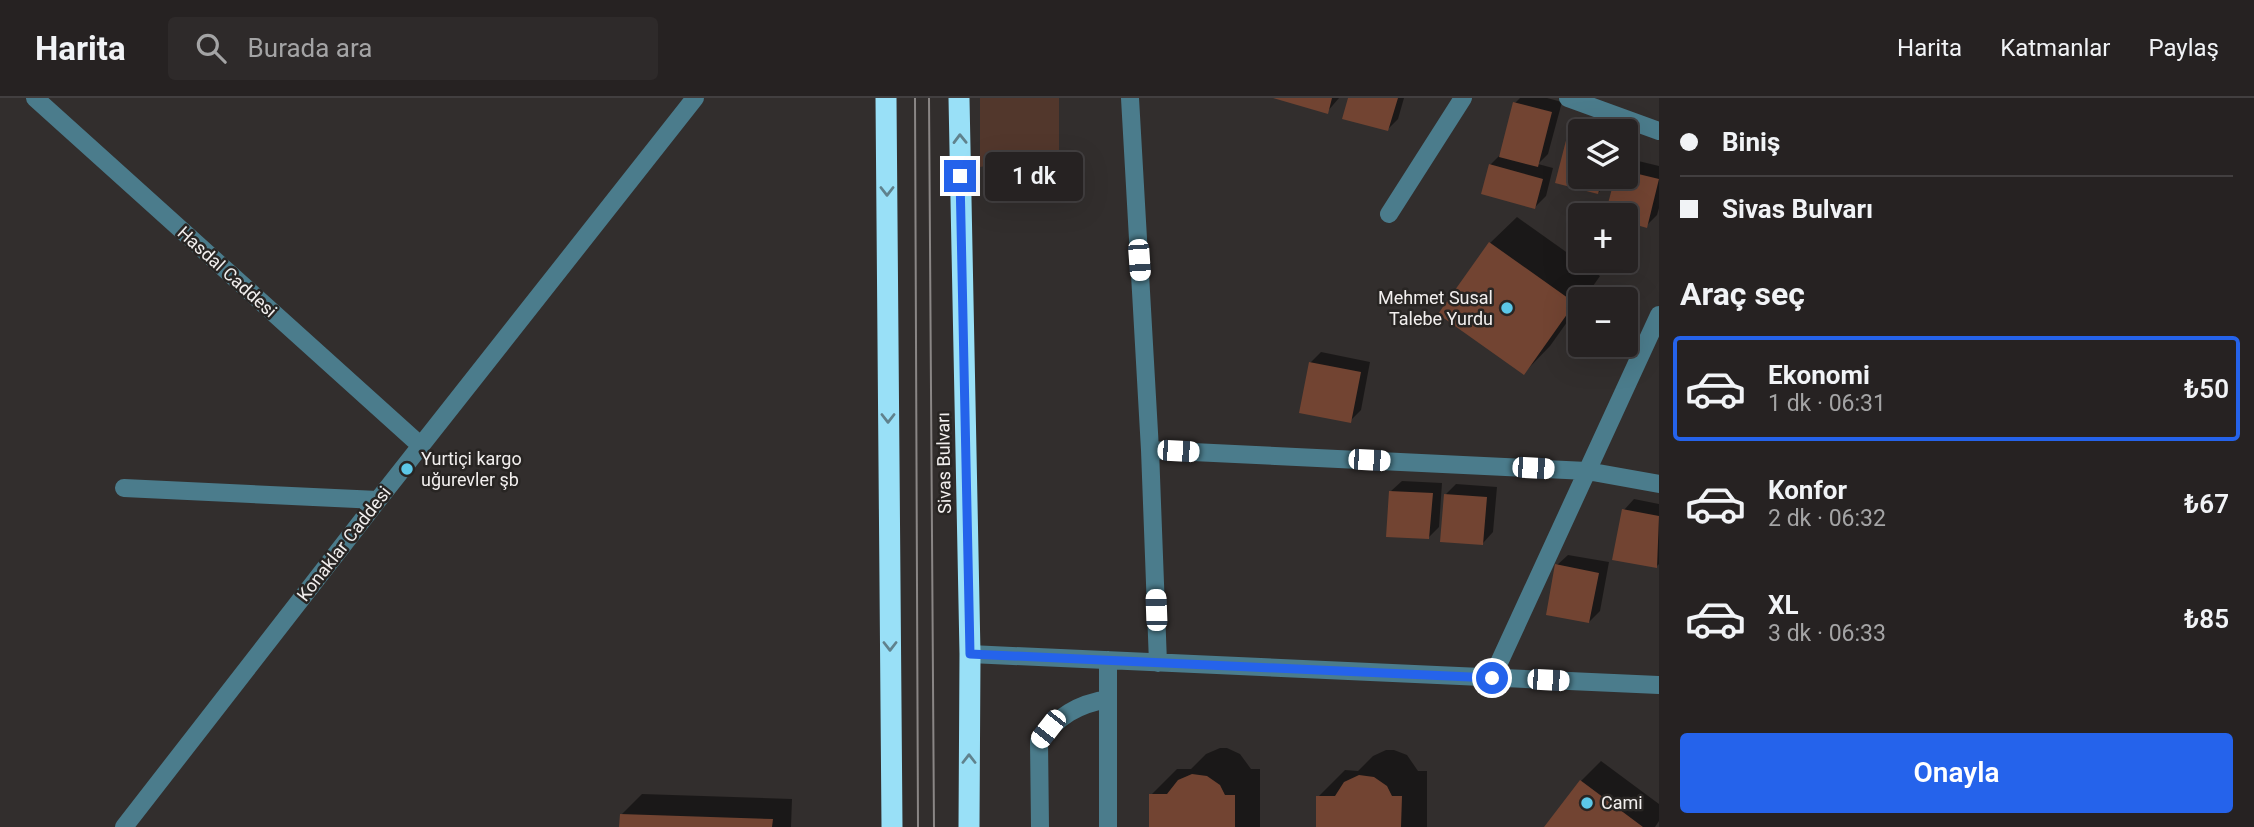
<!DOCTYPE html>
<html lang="tr">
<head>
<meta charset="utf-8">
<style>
	body { margin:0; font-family:Roboto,sans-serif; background:#2e2a2a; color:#f1f3f6; height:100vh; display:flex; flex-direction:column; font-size:26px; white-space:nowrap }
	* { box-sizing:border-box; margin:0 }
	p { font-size:23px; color:#a4a4a5 }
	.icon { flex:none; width:38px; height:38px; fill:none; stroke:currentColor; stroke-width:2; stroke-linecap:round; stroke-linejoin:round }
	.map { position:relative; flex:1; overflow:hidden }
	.details { display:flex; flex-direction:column; background:#262222; width:595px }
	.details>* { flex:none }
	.guide { display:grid; align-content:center; height:154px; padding:0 21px; background:#262222 }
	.tools { position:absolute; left:1568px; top:21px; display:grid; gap:14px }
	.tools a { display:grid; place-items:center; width:70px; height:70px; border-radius:7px; background:#262222; box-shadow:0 7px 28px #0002,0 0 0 2px #423f40; font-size:35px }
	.end { position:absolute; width:32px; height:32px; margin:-16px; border:9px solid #2563eb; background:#fff; box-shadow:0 0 0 4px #fff }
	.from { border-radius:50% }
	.bubble { position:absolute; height:49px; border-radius:7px; background:#262222; box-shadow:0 7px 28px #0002,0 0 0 2px #423f40; font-size:23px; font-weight:600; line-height:49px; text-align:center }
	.car { position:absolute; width:21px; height:42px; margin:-21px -10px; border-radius:9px; box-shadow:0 0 5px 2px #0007; background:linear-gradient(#fff 24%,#345 0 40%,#fff 0 76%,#345 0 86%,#fff 0) }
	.guide b { display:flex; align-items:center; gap:24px; height:66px; font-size:26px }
	.guide b+b { border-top:2px solid #423f40 }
	.guide i { width:18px; height:18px; background:#f1f3f6 }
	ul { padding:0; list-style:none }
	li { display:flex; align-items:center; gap:21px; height:105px; margin:0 14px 10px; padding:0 7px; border:4px solid transparent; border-radius:7px }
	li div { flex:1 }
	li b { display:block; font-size:26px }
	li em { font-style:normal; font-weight:600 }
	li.on { border-color:#2563eb }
	li>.icon { width:63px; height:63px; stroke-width:1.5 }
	h2 { padding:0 21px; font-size:32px; line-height:84px }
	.action { display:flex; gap:14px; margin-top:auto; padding:14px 21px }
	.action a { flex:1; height:80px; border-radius:7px; background:#2563eb; color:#fff; font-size:28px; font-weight:600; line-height:80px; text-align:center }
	header { display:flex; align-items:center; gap:42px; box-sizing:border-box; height:98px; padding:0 35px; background:#262222; border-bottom:2px solid #423f40 }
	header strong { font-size:33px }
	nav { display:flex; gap:38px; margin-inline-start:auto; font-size:24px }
	.search { width:490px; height:63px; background:#2e2a2a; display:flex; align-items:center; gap:18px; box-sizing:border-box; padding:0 24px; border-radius:7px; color:#a4a4a5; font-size:26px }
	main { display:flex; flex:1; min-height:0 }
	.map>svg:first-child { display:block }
</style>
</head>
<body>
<header>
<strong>Harita</strong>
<div class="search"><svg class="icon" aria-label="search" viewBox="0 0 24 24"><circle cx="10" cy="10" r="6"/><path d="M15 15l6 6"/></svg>Burada ara</div>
<nav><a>Harita</a><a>Katmanlar</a><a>Paylaş</a></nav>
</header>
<main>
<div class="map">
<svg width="1659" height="729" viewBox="0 0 1659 729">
	<rect width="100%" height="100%" fill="#322e2d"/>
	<path fill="#52372c" d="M 980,0 L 1059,0 L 1059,56 L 980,69 Z"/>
	<path fill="#0007" d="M 1277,0 L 1339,0 L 1327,14 Z
		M 1350,0 L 1404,0 L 1398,21 L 1387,32 Z
		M 1520,0 L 1547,0 L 1562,4 L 1548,56 L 1538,66 L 1553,70 L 1546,98 L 1535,109 L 1490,67 L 1501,56 L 1515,5 Z
		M 1581,21 L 1622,32 L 1580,33 L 1580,79 L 1610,79 L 1609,84 L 1598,95 L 1557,84 L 1571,32 Z
		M 1630,61 L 1659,68 L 1659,110 L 1657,117 L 1646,128 L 1626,122 L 1626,117 L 1607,117 L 1617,79 L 1626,79 L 1626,65 Z
		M 1517,119 L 1600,178 L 1584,201 L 1580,201 L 1580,206 L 1550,248 L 1524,275 L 1441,216 L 1490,145 Z
		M 1321,254 L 1370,264 L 1361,312 L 1350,323 L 1310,265 Z
		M 1402,383 L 1442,385 L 1439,429 L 1428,440 L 1391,393 Z
		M 1456,386 L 1497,389 L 1493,434 L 1483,445 L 1445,397 Z
		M 1634,401 L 1659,406 L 1659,466 L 1657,468 L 1624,412 Z
		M 1568,457 L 1609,464 L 1600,513 L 1589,524 L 1557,467 Z
		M 1220,650 L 1227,650 L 1240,656 L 1251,671 L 1260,671 L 1260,729 L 1151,729 L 1151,697 L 1177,671 L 1191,671 L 1206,656 Z
		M 1386,652 L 1394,652 L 1407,657 L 1418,673 L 1427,673 L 1427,729 L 1318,729 L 1318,699 L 1345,672 L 1358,673 L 1373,658 Z
		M 1601,663 L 1659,706 L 1659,723 L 1655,729 L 1546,729 L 1581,683 Z
		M 642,696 L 792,701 L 791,729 L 621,729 L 622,716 Z"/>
	<path fill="#724432" d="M 1273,0 L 1332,0 L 1328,16 Z
		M 1348,0 L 1398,0 L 1388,33 L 1342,21 Z
		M 1513,4 L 1552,14 L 1538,69 L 1499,59 Z
		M 1569,31 L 1580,34 L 1580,79 L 1603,79 L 1598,96 L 1555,85 Z
		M 1489,66 L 1543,81 L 1535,111 L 1481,96 Z
		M 1626,73 L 1659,81 L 1647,130 L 1626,124 L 1626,117 L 1605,117 L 1615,79 L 1626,79 Z
		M 1489,144 L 1575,205 L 1524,277 L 1438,216 Z
		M 1309,264 L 1361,274 L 1351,325 L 1299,315 Z
		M 1389,393 L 1433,395 L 1429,441 L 1386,439 Z
		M 1444,396 L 1487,399 L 1483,447 L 1440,444 Z
		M 1622,411 L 1659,418 L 1657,470 L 1612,462 Z
		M 1555,466 L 1599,475 L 1589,525 L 1546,517 Z
		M 1192,676 L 1207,678 L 1220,687 L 1225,697 L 1235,697 L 1235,729 L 1149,729 L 1149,696 L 1167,696 L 1178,682 Z
		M 1359,677 L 1374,679 L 1387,688 L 1392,698 L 1402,698 L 1401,729 L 1316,729 L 1316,698 L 1335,698 L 1344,684 Z
		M 1580,682 L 1643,729 L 1544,729 Z
		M 620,716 L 773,721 L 772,729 L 619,729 Z"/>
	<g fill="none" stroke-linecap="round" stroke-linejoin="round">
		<path stroke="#4b7c8c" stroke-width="18" d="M 35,0 L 420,347
			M 1130,0 L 1150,352 L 1158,565
			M 1568,0 L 1659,33
			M 1389,116 L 1463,0
			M 1150,352 L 1587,373 L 1659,386
			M 124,390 L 378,402
			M 970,556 L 1659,587
			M 1108,562 L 1108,729
			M 1492,580 L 1659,217
			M 124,729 L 378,402 L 695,0
			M 1040,729 L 1039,643 C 1058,618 1078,606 1108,601"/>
		<path stroke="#99e0f7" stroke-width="21" d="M 886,0 L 892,729
			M 959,0 L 970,556 L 969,729"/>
		<path stroke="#8a8685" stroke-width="2" d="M 915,0 L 918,729
			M 929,0 L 934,729"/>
	</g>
	<defs><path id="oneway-chevron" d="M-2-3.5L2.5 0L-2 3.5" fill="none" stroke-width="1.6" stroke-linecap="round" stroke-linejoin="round" transform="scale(1.75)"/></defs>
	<g stroke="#60828d">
		<use href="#oneway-chevron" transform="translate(960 41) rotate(-91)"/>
		<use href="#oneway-chevron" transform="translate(887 93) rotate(90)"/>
		<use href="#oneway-chevron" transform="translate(888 320) rotate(90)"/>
		<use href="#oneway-chevron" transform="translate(890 548) rotate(90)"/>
		<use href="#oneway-chevron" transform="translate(969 661) rotate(-90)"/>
	</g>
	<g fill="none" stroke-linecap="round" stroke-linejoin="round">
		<path stroke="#2563eb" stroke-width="9" d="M 960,78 L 970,556 L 1492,580"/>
	</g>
	<g fill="#5cc7e7" stroke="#282523" stroke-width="2.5">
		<circle cx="1507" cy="210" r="7"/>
		<circle cx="407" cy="371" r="7"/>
		<circle cx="1587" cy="705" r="7"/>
	</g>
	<g text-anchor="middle" stroke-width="5" stroke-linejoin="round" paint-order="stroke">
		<g font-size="18" fill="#f2efee" stroke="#282523">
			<text transform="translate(227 174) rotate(42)" y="6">Hasdal Caddesi</text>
			<text transform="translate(944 365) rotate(-91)" y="6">Sivas Bulvarı</text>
			<text transform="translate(344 446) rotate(-52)" y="6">Konaklar Caddesi</text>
		</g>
		<g font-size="18" fill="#f2efee" stroke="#282523" text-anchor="start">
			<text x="1493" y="206" text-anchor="end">Mehmet Susal<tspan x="1493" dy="21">Talebe Yurdu</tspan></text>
			<text x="421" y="367">Yurtiçi kargo<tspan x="421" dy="21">uğurevler şb</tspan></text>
			<text x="1601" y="711">Cami</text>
		</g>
	</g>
</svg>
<div class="tools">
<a><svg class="icon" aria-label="layers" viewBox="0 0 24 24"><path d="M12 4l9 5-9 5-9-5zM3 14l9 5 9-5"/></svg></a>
<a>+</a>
<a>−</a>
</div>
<i class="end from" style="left:1492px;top:580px"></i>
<i class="end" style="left:960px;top:78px"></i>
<div class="bubble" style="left:985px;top:54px;width:98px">1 dk</div>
<i class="car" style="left:1139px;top:162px;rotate:176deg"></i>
<i class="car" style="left:1178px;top:353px;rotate:93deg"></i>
<i class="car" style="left:1369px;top:362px;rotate:93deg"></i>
<i class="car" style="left:1533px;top:370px;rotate:93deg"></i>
<i class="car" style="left:1156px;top:512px;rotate:358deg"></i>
<i class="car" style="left:1548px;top:582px;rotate:93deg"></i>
<i class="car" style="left:1048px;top:631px;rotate:218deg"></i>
</div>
<section class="details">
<div class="guide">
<b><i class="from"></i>Biniş</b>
<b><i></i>Sivas Bulvarı</b>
</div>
<h2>Araç seç</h2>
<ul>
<li class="on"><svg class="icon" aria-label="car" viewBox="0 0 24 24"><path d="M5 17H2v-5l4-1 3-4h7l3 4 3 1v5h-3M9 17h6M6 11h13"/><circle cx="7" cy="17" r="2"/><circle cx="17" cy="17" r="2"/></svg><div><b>Ekonomi</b><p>1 dk · 06:31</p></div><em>₺50</em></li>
<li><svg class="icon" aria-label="car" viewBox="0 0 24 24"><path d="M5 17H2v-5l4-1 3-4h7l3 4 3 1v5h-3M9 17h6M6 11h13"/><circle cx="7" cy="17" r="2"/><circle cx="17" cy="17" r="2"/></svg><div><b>Konfor</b><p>2 dk · 06:32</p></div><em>₺67</em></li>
<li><svg class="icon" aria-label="car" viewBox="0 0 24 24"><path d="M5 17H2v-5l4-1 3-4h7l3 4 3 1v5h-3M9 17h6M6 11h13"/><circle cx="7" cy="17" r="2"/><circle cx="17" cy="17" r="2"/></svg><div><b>XL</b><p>3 dk · 06:33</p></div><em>₺85</em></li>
</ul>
<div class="action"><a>Onayla</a></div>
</section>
</main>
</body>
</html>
